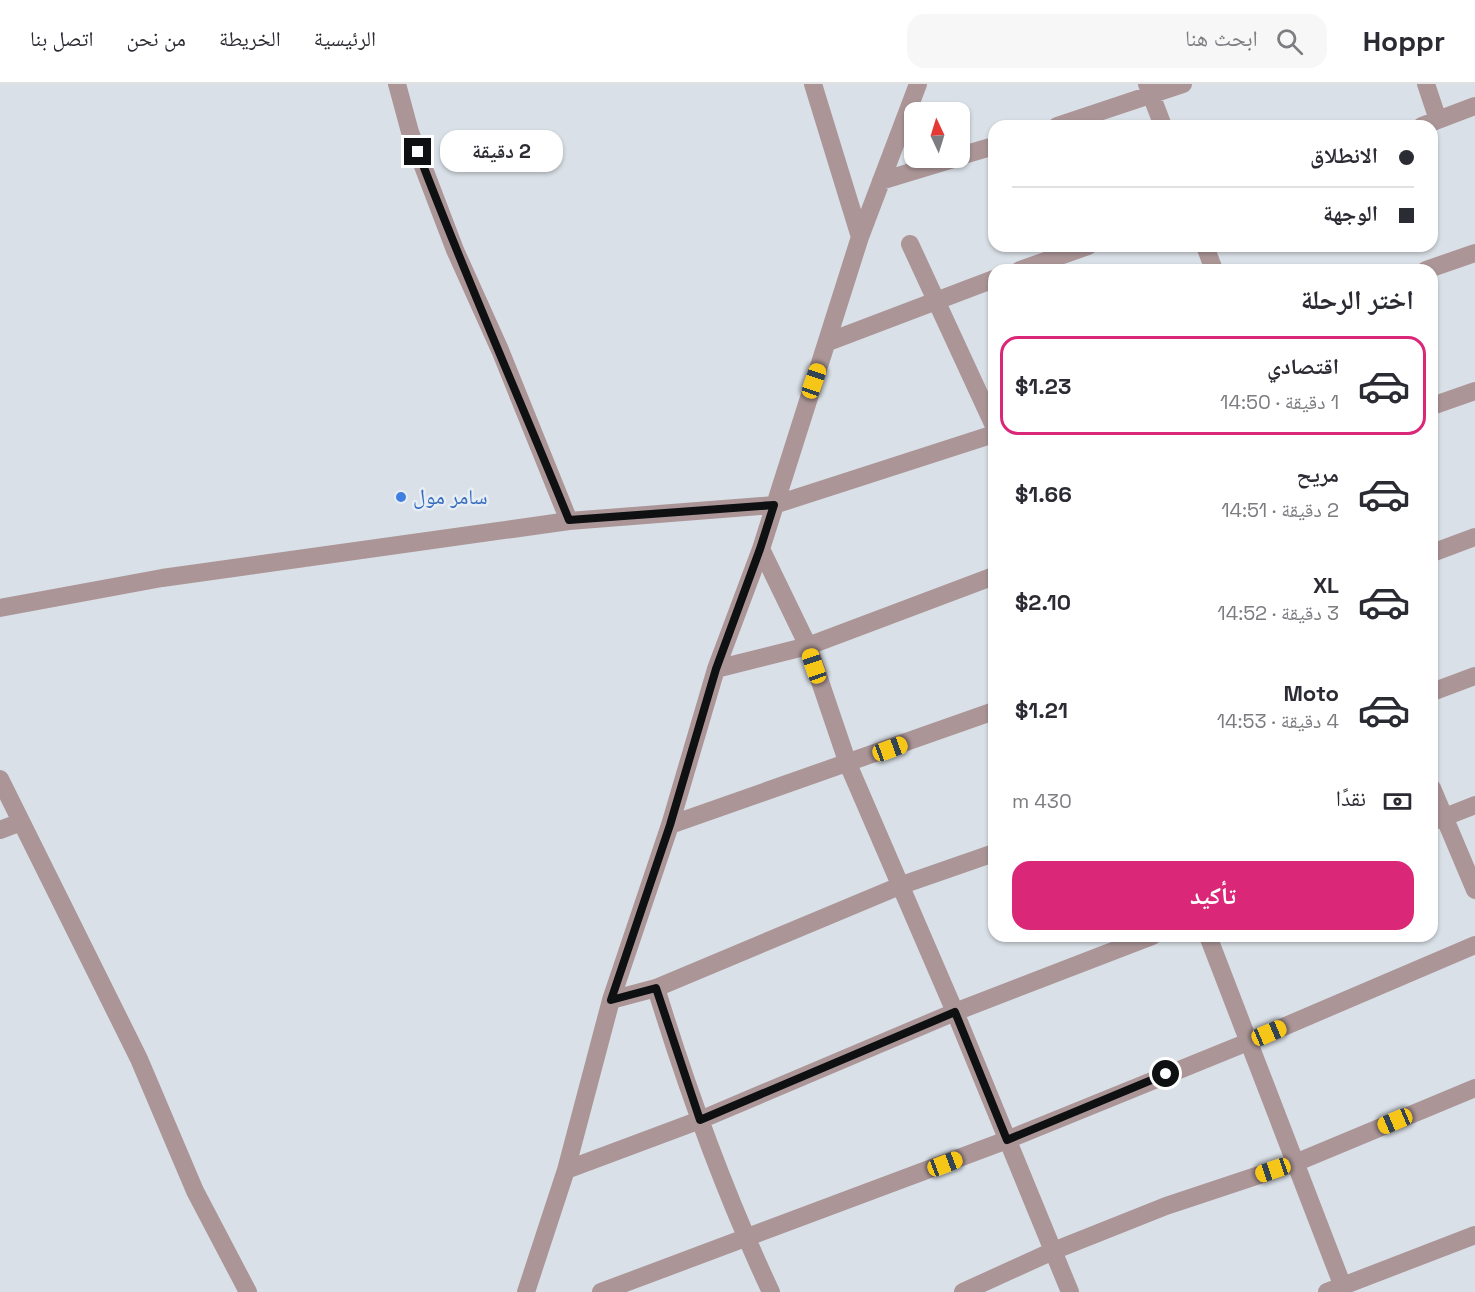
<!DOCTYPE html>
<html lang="ar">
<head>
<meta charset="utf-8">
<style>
	body { margin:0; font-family:"Space Grotesk","Noto Naskh Arabic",sans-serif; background:#f7f7f7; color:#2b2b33; direction:rtl; height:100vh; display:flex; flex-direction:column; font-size:22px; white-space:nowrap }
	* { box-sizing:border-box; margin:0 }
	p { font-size:20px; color:#7c7c81 }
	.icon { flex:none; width:33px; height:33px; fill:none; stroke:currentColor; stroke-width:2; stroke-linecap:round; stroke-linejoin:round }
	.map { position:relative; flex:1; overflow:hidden; direction:ltr }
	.sheet { position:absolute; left:988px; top:180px; width:450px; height:678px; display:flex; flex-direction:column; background:#fff; border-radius:18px; box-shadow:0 2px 4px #0004; direction:rtl }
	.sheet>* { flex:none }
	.banner { position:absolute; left:988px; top:36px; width:450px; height:132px; border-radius:18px; box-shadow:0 2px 4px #0004; direction:rtl; display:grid; align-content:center; height:132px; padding:0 24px; background:#fff }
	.needle { width:39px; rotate:356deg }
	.buttons { position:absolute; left:904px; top:18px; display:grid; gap:12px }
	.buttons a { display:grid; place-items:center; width:66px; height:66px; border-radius:12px; background:#fff; box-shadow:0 2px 4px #0004; font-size:30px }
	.end { position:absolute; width:27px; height:27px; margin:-14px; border:8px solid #0e1012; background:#fff; box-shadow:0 0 0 3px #fff }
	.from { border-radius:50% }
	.bubble { position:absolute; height:42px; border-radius:18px; background:#fff; box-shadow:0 2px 4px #0004; font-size:20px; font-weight:700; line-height:42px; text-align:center; direction:rtl }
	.car { position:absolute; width:18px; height:36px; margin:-18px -9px; border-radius:8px; box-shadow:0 0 4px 2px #0007; background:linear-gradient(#f5c518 24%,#345 0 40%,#f5c518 0 76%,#345 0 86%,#f5c518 0) }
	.banner b { display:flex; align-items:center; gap:21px; height:57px; font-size:22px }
	.banner b+b { border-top:2px solid #e1e1e2 }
	.banner i { width:15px; height:15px; background:#2b2b33 }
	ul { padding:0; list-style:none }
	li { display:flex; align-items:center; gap:18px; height:99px; margin:0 12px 9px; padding:0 12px; border:3px solid transparent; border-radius:18px }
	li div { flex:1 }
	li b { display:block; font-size:22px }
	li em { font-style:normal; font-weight:700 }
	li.active { border-color:#db2777 }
	li>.icon { width:54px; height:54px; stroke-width:1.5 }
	h2 { padding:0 24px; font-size:27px; line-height:72px }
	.pay { display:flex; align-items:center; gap:15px; height:66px; padding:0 24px; font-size:22px }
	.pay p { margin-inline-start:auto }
	.action { display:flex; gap:12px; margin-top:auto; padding:12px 24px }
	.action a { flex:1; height:69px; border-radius:18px; background:#db2777; color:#fff; font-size:24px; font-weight:700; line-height:69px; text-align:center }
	header { display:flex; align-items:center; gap:36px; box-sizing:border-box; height:84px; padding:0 30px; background:#fff; border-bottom:2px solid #e1e1e2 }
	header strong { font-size:28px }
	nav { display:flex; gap:33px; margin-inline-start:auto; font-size:21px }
	.search { width:420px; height:54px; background:#f7f7f7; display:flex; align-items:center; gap:15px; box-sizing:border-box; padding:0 21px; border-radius:18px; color:#7c7c81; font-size:22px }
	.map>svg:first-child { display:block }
</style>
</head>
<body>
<header>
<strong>Hoppr</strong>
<div class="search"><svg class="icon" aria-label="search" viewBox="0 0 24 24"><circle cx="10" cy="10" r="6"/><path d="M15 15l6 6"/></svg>ابحث هنا</div>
<nav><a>الرئيسية</a><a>الخريطة</a><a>من نحن</a><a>اتصل بنا</a></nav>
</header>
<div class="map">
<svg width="1475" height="1208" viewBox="0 0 1475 1208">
	<rect width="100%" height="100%" fill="#d9e0e7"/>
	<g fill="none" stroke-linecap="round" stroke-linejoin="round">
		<path stroke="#ab9597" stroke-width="18" d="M 397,0 L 410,48 L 455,166 L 500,266 L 569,437
			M 813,0 L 860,153
			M 1147,0 L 1163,42
			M 1426,0 L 1438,36
			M 1057,42 L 1183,0
			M 1422,42 L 1475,22
			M 960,72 L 994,62
			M 881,97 L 957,74
			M 910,160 L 994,342
			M 1205,162 L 1214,186
			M 1020,186 L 1088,162
			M 1426,186 L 1475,169
			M 828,258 L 994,195
			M 1432,322 L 1475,307
			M 761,465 L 808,562 L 848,680 L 955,928 L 1070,1208
			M 1432,469 L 1475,453
			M 0,524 L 162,494 L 569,437 L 774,421 L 994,350
			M 716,585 L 808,562 L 994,492
			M 1432,608 L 1475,592
			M 0,695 L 139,975 L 195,1107 L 248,1208
			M 1432,704 L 1475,806
			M 1432,738 L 1475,721
			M 670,741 L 994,627
			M 0,746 L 21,738
			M 1208,852 L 1345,1208
			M 656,904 C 688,1008 725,1110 771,1208
			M 611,916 L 656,904 L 902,801 L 994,769
			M 566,1086 L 700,1036 L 955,928 L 1152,852
			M 526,1208 L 566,1086 L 611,916 L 670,741 L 716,585 L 761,465 L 860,153 L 918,0
			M 601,1208 L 1007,1056 L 1248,958 L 1475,861
			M 963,1208 L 1053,1167 L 1166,1122 L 1295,1079 L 1475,1004
			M 1327,1208 L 1475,1151"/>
	</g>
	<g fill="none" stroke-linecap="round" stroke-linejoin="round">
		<path stroke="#0e1012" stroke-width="8" d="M 418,68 C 465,192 519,313 569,436 L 774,421 L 760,465 L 716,585 L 670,741 L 611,916 L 656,904 L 700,1036 L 955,928 L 1007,1056 L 1166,990"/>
	</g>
	<circle fill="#3f7fe0" stroke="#e6edf4" stroke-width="2" cx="401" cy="413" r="6"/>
	<g text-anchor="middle" stroke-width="5" stroke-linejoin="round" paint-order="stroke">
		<g font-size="21" fill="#366cbe" stroke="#e6edf4" text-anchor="start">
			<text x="413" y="420">سامر مول</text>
		</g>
	</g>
</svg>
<div class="buttons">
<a><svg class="needle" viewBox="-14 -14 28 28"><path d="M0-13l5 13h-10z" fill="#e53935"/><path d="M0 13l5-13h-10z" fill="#7c7c81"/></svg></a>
</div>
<i class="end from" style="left:1166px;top:990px"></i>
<i class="end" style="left:418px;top:68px"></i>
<div class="bubble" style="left:440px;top:46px;width:123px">2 دقيقة</div>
<i class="car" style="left:814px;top:297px;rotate:19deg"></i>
<i class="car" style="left:814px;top:582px;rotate:341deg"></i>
<i class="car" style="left:890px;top:665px;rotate:70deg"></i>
<i class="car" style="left:1269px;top:949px;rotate:67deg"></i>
<i class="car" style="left:1395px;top:1037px;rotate:247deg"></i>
<i class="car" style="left:945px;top:1080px;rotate:69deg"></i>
<i class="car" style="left:1273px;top:1086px;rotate:251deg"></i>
<div class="banner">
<b><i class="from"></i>الانطلاق</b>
<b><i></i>الوجهة</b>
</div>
<section class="sheet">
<h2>اختر الرحلة</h2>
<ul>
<li class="active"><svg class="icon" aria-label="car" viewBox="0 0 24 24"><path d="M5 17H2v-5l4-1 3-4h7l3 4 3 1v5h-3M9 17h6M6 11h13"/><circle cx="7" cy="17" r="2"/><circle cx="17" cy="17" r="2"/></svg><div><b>اقتصادي</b><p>1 دقيقة · 14:50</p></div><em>$1.23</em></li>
<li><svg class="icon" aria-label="car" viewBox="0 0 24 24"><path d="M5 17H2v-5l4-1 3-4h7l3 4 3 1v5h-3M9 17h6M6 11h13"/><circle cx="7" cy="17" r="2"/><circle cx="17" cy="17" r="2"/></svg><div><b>مريح</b><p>2 دقيقة · 14:51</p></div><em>$1.66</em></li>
<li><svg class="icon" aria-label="car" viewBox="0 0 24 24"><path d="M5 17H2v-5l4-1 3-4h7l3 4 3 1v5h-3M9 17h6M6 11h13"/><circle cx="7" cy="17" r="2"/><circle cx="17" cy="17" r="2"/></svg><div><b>XL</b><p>3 دقيقة · 14:52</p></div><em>$2.10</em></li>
<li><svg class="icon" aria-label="car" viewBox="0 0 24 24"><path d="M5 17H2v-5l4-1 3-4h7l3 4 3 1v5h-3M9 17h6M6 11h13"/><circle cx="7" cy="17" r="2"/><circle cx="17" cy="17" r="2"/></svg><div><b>Moto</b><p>4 دقيقة · 14:53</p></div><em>$1.21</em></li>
</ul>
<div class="pay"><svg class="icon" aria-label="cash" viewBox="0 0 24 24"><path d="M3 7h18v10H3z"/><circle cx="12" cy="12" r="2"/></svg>نقدًا<p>430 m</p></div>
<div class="action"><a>تأكيد</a></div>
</section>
</div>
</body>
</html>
